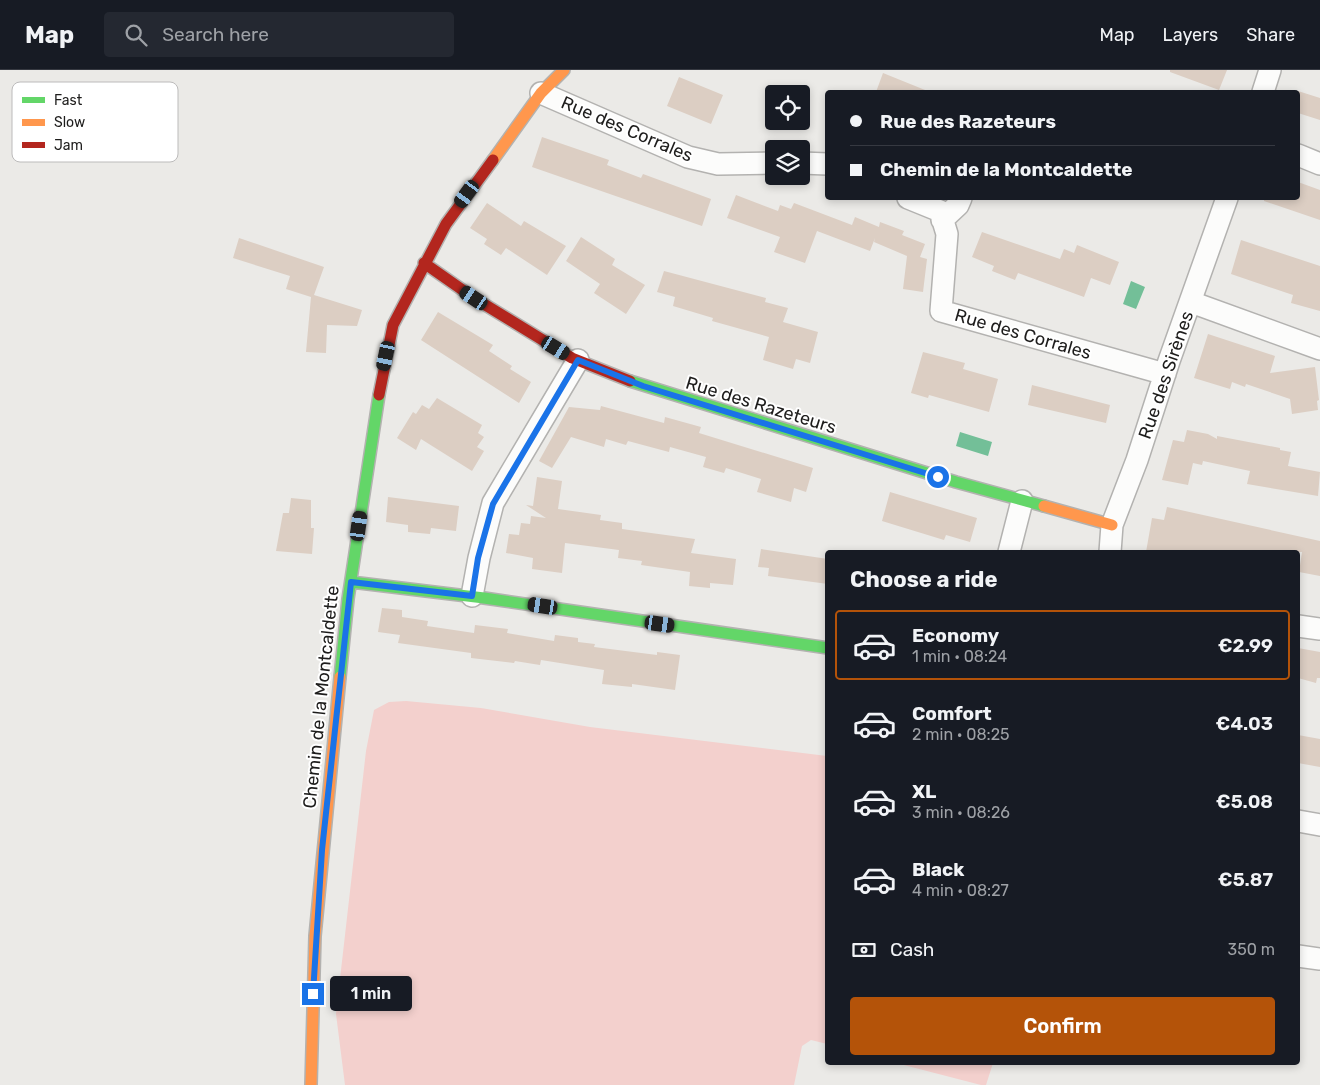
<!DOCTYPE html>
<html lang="en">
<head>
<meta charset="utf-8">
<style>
	body { margin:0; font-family:Rubik,sans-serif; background:#242831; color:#f1f3f6; height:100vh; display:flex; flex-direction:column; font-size:19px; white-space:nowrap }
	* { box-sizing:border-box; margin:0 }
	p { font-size:16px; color:#9ea1a6 }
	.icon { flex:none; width:28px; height:28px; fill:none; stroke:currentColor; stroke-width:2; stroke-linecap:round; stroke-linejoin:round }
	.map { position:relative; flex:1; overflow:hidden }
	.details { position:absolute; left:825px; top:480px; width:475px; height:515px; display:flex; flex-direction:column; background:#171b24; border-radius:5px; box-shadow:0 2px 8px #0003 }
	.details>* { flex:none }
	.top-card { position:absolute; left:825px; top:20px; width:475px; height:110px; border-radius:5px; box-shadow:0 2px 8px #0003; display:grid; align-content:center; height:110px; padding:0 25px; background:#171b24 }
	.controls { position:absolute; left:765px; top:15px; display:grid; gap:10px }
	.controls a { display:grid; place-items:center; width:45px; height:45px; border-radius:5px; background:#171b24; box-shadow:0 2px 8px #0003; font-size:25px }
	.end { position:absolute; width:22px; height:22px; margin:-11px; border:6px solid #1a73e8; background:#fff; box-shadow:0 0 0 2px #fff }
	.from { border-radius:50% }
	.bubble { position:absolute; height:35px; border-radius:5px; background:#171b24; box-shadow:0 2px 8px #0003; font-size:16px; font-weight:600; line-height:35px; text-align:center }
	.car { position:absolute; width:15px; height:30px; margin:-15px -8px; border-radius:6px; box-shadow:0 0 4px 1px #0007; background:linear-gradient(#222 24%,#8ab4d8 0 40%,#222 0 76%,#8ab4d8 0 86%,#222 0) }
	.top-card b { display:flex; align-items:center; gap:18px; height:48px; font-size:19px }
	.top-card b+b { border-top:1px solid #363941 }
	.top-card i { width:12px; height:12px; background:#f1f3f6 }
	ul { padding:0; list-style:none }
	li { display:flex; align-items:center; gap:15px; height:70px; margin:0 10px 8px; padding:0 15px; border:2px solid transparent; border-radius:5px }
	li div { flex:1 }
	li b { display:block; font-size:19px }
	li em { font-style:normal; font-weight:600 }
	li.on { border-color:#b45309 }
	li>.icon { width:45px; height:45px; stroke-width:1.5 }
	h2 { padding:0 25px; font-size:22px; line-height:60px }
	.pay { display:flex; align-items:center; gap:12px; height:55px; padding:0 25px; font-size:19px }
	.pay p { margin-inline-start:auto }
	.primary-button { display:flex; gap:10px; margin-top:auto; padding:10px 25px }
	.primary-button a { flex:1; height:58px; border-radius:5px; background:#b45309; color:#fff; font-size:20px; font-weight:600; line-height:58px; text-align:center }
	header { display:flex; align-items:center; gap:30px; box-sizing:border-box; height:70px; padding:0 25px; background:#171b24; border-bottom:1px solid #363941 }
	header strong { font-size:24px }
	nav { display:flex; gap:28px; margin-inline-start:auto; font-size:18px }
	.search { width:350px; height:45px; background:#242831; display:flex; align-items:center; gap:12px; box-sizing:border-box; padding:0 18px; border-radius:5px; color:#9ea1a6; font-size:19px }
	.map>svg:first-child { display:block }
</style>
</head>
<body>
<header>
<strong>Map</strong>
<div class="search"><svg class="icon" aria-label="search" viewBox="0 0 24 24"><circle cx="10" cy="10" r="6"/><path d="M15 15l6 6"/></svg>Search here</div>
<nav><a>Map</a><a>Layers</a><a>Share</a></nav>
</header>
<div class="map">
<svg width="1320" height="1015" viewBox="0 0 1320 1015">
	<rect width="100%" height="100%" fill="#ebeae7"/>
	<path fill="#f3d0cd" d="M 406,631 L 481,638 L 590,657 L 827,686 L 827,974 L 811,970 L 802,976 L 794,1015 L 345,1015 L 336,944 L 366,681 L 374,640 L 389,632 Z
		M 896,993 L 993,992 L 993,993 L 986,1015 L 981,1015 Z"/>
	<path fill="#73bf98" d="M 1131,211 L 1145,217 L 1136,239 L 1123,234 Z
		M 960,362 L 992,372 L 988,386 L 956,376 Z"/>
	<path fill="#dccec3" d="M 1170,0 L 1227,0 L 1219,20 L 1170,2 Z
		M 883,3 L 930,22 L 876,22 Z
		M 679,7 L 723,25 L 711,54 L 667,36 Z
		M 1298,21 L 1320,28 L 1320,50 L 1298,43 Z
		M 542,67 L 609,90 L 607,95 L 641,108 L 643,104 L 711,129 L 702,156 L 532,97 Z
		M 1298,112 L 1320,120 L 1320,150 L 1264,131 L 1264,128 L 1298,128 Z
		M 736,125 L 778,141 L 780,135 L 791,139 L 794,133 L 852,155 L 855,147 L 879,157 L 880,152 L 904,161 L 902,165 L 925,174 L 920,187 L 927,189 L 923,222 L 903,219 L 907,186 L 874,172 L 875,168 L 870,181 L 817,161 L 805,193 L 774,182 L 780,167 L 727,148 Z
		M 487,133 L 521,156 L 524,151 L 566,176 L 547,205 L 506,178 L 501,185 L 484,174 L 487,169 L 470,158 Z
		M 982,162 L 1060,189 L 1064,179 L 1074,183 L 1077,175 L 1119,192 L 1110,215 L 1091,208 L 1084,227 L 1018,203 L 1015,210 L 992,201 L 994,196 L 972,187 Z
		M 581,167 L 615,189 L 612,195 L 645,215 L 626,244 L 594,223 L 600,214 L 566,191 Z
		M 239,168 L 324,197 L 314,225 L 362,240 L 357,256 L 327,255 L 326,283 L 306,282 L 311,227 L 286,219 L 290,206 L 233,188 Z
		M 1241,170 L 1320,196 L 1320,241 L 1291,233 L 1293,225 L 1231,204 Z
		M 664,201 L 766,228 L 765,232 L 788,238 L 783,252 L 818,262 L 810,293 L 796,289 L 793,299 L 763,290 L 769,267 L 712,251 L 713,248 L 673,236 L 675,227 L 657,222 Z
		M 438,242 L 493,275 L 489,281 L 512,296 L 510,299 L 531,312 L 519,333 L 421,270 Z
		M 1208,264 L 1275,286 L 1270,303 L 1315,297 L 1319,330 L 1317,331 L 1318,340 L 1292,344 L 1290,329 L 1246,314 L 1245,317 L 1232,312 L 1230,319 L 1194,308 Z
		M 923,282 L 965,293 L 963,299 L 998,309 L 989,342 L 929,325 L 928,328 L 911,323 Z
		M 1032,315 L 1110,335 L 1106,353 L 1028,335 Z
		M 437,328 L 482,355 L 478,363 L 484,367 L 477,377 L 484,381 L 472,401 L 421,369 L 416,380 L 397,368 L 413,342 L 416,344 L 422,335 L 429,339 Z
		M 601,336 L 664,353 L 665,347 L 701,357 L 699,363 L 813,398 L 806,422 L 794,418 L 791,432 L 757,422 L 761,409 L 726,398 L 724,403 L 703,397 L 706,387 L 670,377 L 669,382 L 628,371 L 626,375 L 606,369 L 604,377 L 571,367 L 552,398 L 539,391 L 569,337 L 600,340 Z
		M 1187,360 L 1208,364 L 1217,369 L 1217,366 L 1280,378 L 1280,380 L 1291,382 L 1288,396 L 1320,402 L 1318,426 L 1247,414 L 1250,401 L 1203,391 L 1202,395 L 1193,393 L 1188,415 L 1162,410 L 1173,370 L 1184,372 Z
		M 537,407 L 562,411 L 558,439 L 601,445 L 600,450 L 622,453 L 622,459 L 695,469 L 691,483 L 736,489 L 733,515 L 710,513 L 710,518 L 689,516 L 690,502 L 641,495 L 642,491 L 618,488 L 619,480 L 565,473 L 562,503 L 532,499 L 533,488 L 506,483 L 509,464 L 519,465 L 521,453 L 530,454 L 531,446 L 546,448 L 526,435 L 533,436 Z
		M 890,422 L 977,448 L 970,472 L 946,465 L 944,470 L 882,451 Z
		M 388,427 L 459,436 L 456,461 L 431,458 L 430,464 L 408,462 L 408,455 L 386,452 Z
		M 291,428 L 311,430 L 311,458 L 314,458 L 312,484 L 276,481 L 283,443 L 289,443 Z
		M 1167,437 L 1320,471 L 1320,506 L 1299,502 L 1302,482 L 1146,482 L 1152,448 L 1164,450 Z
		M 761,479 L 828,489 L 828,514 L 768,506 L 769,498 L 758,497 Z
		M 382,538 L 402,540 L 402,547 L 428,551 L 427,556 L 474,563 L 475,555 L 508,559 L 507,563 L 554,571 L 555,565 L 578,568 L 578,572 L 595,574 L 594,577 L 657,585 L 657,582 L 680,585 L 675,620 L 632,614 L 632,617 L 602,614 L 604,600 L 541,590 L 540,595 L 515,591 L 514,593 L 471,588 L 471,583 L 398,573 L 400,565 L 378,562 Z
		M 1298,578 L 1320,582 L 1320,608 L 1317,608 L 1316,613 L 1298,608 Z
		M 1298,665 L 1320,669 L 1320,697 L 1298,693 Z"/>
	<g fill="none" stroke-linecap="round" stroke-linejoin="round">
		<g stroke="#b3b2b0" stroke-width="24">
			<path id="street" d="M 1263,22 L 1270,0
				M 541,23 L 688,87 L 718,94 L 774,93
				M 1298,85 L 1320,94
				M 801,93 L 828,94
				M 908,128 L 940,141 L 947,164 L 941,241 L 1165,304
				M 942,150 L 958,135 L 961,128
				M 1191,232 L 1320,279
				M 1009,482 L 1022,431
				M 1110,482 L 1112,455 L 1137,390 L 1169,291 L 1227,128
				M 472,526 L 479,488 L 493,433 L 578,290
				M 1298,556 L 1320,559
				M 1298,751 L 1320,755
				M 1298,886 L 1320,889"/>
		</g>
		<g stroke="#b3b2b0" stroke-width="14">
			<path id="fast" d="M 630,311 L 956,412 L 1044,436
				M 351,512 L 484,528 L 828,578
				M 340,607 L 348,529 L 379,325"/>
		</g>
		<g stroke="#b3b2b0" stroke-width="14">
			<path id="slow" d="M 493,90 L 541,23 L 564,0
				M 1044,436 L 1112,455
				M 311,1015 L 315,866 L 340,607"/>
		</g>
		<g stroke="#b3b2b0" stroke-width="14">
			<path id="jam" d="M 424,193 L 474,228 L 572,288 L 630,311
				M 379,325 L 393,255 L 446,154 L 493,90"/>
		</g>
		<use href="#street" stroke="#fcfcfb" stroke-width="21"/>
		<use href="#fast" stroke="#63d668" stroke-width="11"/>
		<use href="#slow" stroke="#ff974d" stroke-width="11"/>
		<use href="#jam" stroke="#b3261e" stroke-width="11"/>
	</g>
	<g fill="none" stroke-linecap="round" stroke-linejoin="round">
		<path stroke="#1a73e8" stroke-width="6" d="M 313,924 L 322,780 L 351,512 L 472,526 L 478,488 L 493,434 L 578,290 L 643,316 L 938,407"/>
	</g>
	<g text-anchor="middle" stroke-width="4" stroke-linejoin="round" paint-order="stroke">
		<g font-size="18" fill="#1e1d1c" stroke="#fff">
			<text transform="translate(627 59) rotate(23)" y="6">Rue des Corrales</text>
			<text transform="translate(1023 264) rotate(16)" y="6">Rue des Corrales</text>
			<text transform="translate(1166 305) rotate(-71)" y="6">Rue des Sirènes</text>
			<text transform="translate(761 335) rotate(17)" y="6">Rue des Razeteurs</text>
			<text transform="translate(321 627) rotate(-84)" y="6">Chemin de la Montcaldette</text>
		</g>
	</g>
	<rect x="12" y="12" width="166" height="80" rx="8" fill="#fff" stroke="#bcbbbb" stroke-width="1"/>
	<rect x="22" y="27" width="23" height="6" fill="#63d668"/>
	<rect x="22" y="49" width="23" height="7" fill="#ff974d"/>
	<rect x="22" y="72" width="23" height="6" fill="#b3261e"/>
	<g font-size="14" fill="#1e1d1c">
		<text x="54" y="35">Fast</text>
		<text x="54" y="57">Slow</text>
		<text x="54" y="80">Jam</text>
	</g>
</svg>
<div class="controls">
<a><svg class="icon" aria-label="locate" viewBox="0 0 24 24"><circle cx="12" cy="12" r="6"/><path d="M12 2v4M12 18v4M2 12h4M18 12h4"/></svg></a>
<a><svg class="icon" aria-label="layers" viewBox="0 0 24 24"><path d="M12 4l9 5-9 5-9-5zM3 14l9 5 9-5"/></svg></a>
</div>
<i class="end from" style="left:938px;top:407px"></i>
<i class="end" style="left:313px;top:924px"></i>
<div class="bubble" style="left:330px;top:906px;width:82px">1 min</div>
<i class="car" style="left:467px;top:124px;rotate:216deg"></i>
<i class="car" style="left:474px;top:228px;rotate:304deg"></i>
<i class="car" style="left:556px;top:278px;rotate:121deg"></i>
<i class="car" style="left:386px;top:286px;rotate:192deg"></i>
<i class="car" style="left:359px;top:456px;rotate:8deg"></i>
<i class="car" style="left:543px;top:536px;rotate:279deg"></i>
<i class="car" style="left:660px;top:554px;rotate:98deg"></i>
<div class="top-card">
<b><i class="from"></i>Rue des Razeteurs</b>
<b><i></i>Chemin de la Montcaldette</b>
</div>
<section class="details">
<h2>Choose a ride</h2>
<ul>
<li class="on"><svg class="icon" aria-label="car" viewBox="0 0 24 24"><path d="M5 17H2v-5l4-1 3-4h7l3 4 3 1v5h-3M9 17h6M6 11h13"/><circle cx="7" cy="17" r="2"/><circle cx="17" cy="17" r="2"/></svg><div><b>Economy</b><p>1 min · 08:24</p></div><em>€2.99</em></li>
<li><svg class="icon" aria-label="car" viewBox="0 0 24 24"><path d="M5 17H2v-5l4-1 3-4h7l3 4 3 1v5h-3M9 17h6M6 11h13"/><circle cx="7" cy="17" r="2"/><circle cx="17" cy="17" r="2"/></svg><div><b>Comfort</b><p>2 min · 08:25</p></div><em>€4.03</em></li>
<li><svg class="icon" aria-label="car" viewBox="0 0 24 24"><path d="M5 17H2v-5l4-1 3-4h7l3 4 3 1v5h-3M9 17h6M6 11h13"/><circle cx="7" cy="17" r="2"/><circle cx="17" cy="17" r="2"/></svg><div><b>XL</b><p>3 min · 08:26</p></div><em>€5.08</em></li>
<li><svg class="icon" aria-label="car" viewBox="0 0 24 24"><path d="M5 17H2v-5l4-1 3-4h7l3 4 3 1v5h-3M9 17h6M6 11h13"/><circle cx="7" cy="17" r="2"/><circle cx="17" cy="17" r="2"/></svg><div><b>Black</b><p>4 min · 08:27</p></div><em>€5.87</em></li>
</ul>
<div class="pay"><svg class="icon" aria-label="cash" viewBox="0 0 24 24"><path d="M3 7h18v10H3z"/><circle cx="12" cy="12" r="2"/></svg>Cash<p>350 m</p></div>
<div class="primary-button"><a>Confirm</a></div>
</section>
</div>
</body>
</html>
